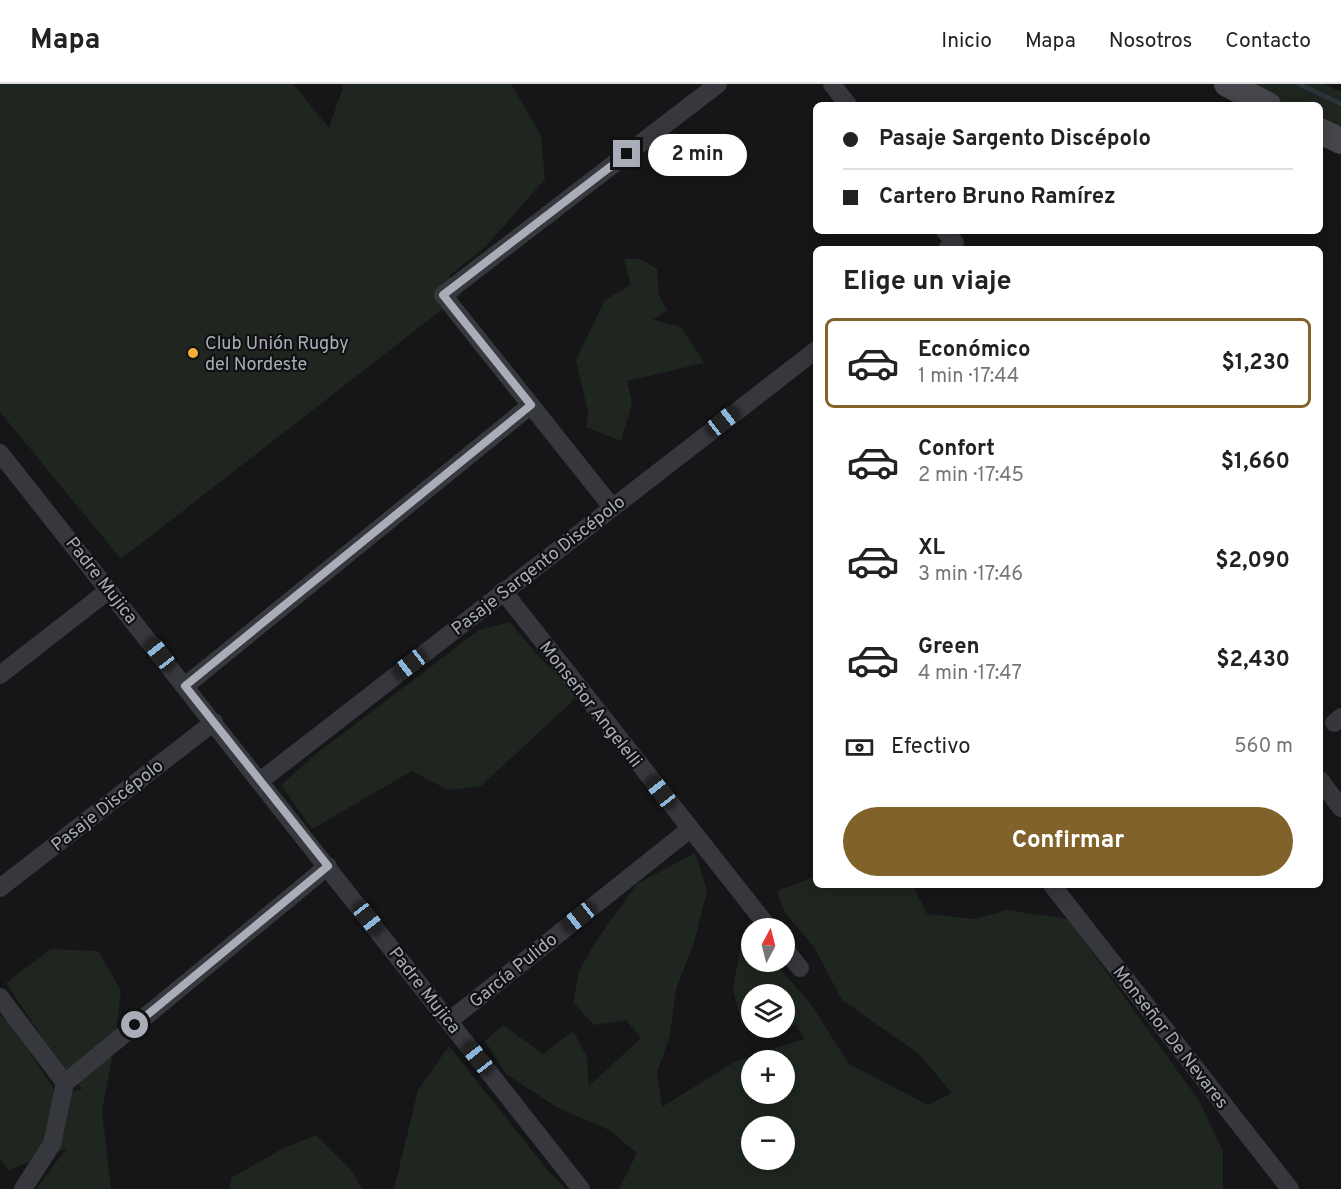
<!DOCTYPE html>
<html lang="es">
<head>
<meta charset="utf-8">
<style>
	body { margin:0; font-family:Overpass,sans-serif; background:#f2f2f2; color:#222; height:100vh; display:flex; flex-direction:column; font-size:22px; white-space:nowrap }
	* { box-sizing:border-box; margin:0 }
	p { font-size:20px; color:#767676 }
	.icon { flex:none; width:33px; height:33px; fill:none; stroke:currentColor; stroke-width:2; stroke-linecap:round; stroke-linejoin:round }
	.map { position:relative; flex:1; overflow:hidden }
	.drawer { position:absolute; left:813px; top:162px; width:510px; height:642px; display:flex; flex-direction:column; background:#fff; border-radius:9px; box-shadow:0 3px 15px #0003 }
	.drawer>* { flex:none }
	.banner { position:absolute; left:813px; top:18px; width:510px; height:132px; border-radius:9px; box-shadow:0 3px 15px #0003; display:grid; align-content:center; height:132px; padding:0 30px; background:#fff }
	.needle { width:39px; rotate:7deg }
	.controls { position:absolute; left:741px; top:834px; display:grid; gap:12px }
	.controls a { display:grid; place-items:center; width:54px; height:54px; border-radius:50%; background:#fff; box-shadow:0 3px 15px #0003; font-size:30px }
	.end { position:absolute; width:27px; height:27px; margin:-14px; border:8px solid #a8adb8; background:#111; box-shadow:0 0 0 3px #111 }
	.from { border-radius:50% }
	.bubble { position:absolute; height:42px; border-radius:21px; background:#fff; box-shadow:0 3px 15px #0003; font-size:20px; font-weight:700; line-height:42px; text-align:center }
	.car { position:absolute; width:18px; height:36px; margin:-18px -9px; border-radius:8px; box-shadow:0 0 4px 2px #0007; background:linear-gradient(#222 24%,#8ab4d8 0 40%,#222 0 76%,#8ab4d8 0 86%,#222 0) }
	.banner b { display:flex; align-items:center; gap:21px; height:57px; font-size:22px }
	.banner b+b { border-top:2px solid #e0e0e0 }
	.banner i { width:15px; height:15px; background:#222 }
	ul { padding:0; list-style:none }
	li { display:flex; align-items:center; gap:18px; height:90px; margin:0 12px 9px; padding:0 18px; border:3px solid transparent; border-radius:9px }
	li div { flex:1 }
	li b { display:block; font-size:22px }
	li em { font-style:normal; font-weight:700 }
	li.on { border-color:#80622a }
	li>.icon { width:54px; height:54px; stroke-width:1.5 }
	h2 { padding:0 30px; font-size:27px; line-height:72px }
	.pay { display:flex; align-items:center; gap:15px; height:66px; padding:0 30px; font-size:22px }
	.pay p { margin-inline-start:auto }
	.primary-button { display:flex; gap:12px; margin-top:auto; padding:12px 30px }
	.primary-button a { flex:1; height:69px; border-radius:36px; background:#80622a; color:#fff; font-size:24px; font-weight:700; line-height:69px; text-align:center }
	header { display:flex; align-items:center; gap:36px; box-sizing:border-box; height:84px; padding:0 30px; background:#fff; border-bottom:2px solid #e0e0e0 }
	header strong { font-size:28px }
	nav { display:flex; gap:33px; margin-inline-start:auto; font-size:21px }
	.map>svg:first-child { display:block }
</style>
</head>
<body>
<header>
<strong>Mapa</strong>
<nav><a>Inicio</a><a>Mapa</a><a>Nosotros</a><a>Contacto</a></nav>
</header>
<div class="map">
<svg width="1341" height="1105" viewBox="0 0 1341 1105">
	<rect width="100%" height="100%" fill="#161618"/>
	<path fill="#1e261f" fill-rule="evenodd" d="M 0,0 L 293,0 L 329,44 L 343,3 L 342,0 L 511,0 L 541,51 L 545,95 L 486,162 L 449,192 L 462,210 L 121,475 L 0,328 Z
		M 1247,0 L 1324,0 L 1341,8 L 1341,48 L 1320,37 L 1320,21 L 1288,21 Z
		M 624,175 L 640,175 L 657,185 L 659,211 L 667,226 L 653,236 L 681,243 L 704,279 L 627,297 L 632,319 L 621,357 L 586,343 L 588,328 L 576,276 L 605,216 L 631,201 Z
		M 509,538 L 544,578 L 579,611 L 481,702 L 448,706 L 412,687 L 312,745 L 281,701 L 316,670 L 479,546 Z
		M 695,769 L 707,807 L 694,859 L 676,905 L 670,952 L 657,988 L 662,1023 L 736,977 L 804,955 L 796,941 L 785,941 L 784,910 L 752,910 L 751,941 L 742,941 L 733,905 L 741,860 L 751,867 L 752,878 L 767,878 L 781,886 L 810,919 L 849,980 L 928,1021 L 952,1009 L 919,970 L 842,916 L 814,863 L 785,829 L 777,807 L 816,792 L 816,801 L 911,801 L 913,802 L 927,830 L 975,835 L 1007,826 L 1068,835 L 1198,1015 L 1223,1067 L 1223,1105 L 619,1105 L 637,1069 L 609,1046 L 558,1024 L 506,990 L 485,957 L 503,941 L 543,970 L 573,947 L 587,973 L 589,1002 L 641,954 L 626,936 L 594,941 L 573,918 L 579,887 L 596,857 L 637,800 ZM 752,976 L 784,976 L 784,1010 L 752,1010 ZM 752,1042 L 784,1042 L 784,1076 L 752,1076 Z
		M 51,865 L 98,867 L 121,907 L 114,964 L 102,1027 L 111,1105 L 36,1105 L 67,1064 L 8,1086 L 0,1074 L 0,931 L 9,937 L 59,1013 L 82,1005 L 46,959 L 6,899 Z
		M 449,962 L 550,1089 L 566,1105 L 394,1105 L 418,1006 Z
		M 316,1051 L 351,1086 L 362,1105 L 230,1105 L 231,1094 L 280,1066 Z"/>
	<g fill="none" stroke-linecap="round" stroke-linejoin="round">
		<path stroke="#2c353c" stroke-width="4.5" d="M 1299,0 L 1341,20"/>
		<path stroke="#37383d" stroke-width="18" d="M 832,0 L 848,21
			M 945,147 L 955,159 L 947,165
			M 0,369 L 581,1105
			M 612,423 L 443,211 L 718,0
			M 503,507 L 769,844
			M 0,591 L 109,506
			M 185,602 L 531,321
			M 1334,639 L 1341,633
			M 1320,696 L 1341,724
			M 260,697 L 816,266
			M 1052,801 L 1290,1105
			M 0,804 L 214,638
			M 784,864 L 800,884
			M 0,913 L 65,999
			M 449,937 L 690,745
			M 23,1105 L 52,1060 L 65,999 L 328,782"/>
		<path stroke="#45474d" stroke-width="26" d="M 1227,0 L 1268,21
			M 1320,47 L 1341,57"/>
	</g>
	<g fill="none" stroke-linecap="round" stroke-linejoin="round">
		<path stroke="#a8adb8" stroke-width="8" d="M 135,941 L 328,782 L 185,602 L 531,321 L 443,211 L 627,70"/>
	</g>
	<circle fill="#f2b134" stroke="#111113" stroke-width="2" cx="193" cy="269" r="6"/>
	<g text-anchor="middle" stroke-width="4.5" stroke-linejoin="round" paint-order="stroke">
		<g font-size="18" fill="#a8adb8" stroke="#111113" text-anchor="start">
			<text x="205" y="265">Club Unión Rugby<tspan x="205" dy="21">del Nordeste</tspan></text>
		</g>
		<g font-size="18" fill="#a8adb8" stroke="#111113">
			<text transform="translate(538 481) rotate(-38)" y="6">Pasaje Sargento Discépolo</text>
			<text transform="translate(102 496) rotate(52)" y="6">Padre Mujica</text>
			<text transform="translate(591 620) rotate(52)" y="6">Monseñor Angelelli</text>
			<text transform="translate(107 721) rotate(-38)" y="6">Pasaje Discépolo</text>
			<text transform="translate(513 886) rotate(-39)" y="6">García Pulido</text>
			<text transform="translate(425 906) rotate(52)" y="6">Padre Mujica</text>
			<text transform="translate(1171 953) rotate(52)" y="6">Monseñor De Nevares</text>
		</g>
	</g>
</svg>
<div class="controls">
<a><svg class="needle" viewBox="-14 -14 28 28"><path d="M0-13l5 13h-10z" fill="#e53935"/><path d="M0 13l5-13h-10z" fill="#767676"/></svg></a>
<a><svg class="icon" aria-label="layers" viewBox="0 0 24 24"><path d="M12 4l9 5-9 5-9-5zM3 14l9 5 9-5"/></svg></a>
<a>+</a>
<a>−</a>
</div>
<i class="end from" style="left:135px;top:941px"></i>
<i class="end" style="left:627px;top:70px"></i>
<div class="bubble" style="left:648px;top:50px;width:99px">2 min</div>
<i class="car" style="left:723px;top:337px;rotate:52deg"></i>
<i class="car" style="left:160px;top:570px;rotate:322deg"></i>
<i class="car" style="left:410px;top:580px;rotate:232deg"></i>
<i class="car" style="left:661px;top:708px;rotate:322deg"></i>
<i class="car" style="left:579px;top:833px;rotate:231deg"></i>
<i class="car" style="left:368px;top:834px;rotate:142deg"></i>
<i class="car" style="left:478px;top:974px;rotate:322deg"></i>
<div class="banner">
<b><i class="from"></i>Pasaje Sargento Discépolo</b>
<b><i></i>Cartero Bruno Ramírez</b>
</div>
<section class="drawer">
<h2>Elige un viaje</h2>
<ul>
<li class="on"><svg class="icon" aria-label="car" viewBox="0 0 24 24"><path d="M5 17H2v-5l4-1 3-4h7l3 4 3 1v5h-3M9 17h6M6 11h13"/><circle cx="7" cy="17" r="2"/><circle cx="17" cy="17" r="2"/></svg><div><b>Económico</b><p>1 min · 17:44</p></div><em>$1,230</em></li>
<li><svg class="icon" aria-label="car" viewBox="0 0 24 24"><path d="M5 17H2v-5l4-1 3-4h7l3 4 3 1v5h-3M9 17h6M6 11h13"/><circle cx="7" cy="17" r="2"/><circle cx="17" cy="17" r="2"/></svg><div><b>Confort</b><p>2 min · 17:45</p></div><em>$1,660</em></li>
<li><svg class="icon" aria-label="car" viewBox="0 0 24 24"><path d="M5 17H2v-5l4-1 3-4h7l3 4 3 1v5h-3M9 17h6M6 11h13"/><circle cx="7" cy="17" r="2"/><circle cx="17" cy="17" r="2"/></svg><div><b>XL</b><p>3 min · 17:46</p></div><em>$2,090</em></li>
<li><svg class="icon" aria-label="car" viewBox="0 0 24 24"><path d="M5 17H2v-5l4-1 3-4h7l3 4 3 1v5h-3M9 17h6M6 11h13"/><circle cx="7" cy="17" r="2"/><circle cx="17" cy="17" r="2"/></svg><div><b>Green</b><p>4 min · 17:47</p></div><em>$2,430</em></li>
</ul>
<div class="pay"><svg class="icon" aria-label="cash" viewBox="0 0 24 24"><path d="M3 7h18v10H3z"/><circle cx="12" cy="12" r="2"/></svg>Efectivo<p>560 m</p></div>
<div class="primary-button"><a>Confirmar</a></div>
</section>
</div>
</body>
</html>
